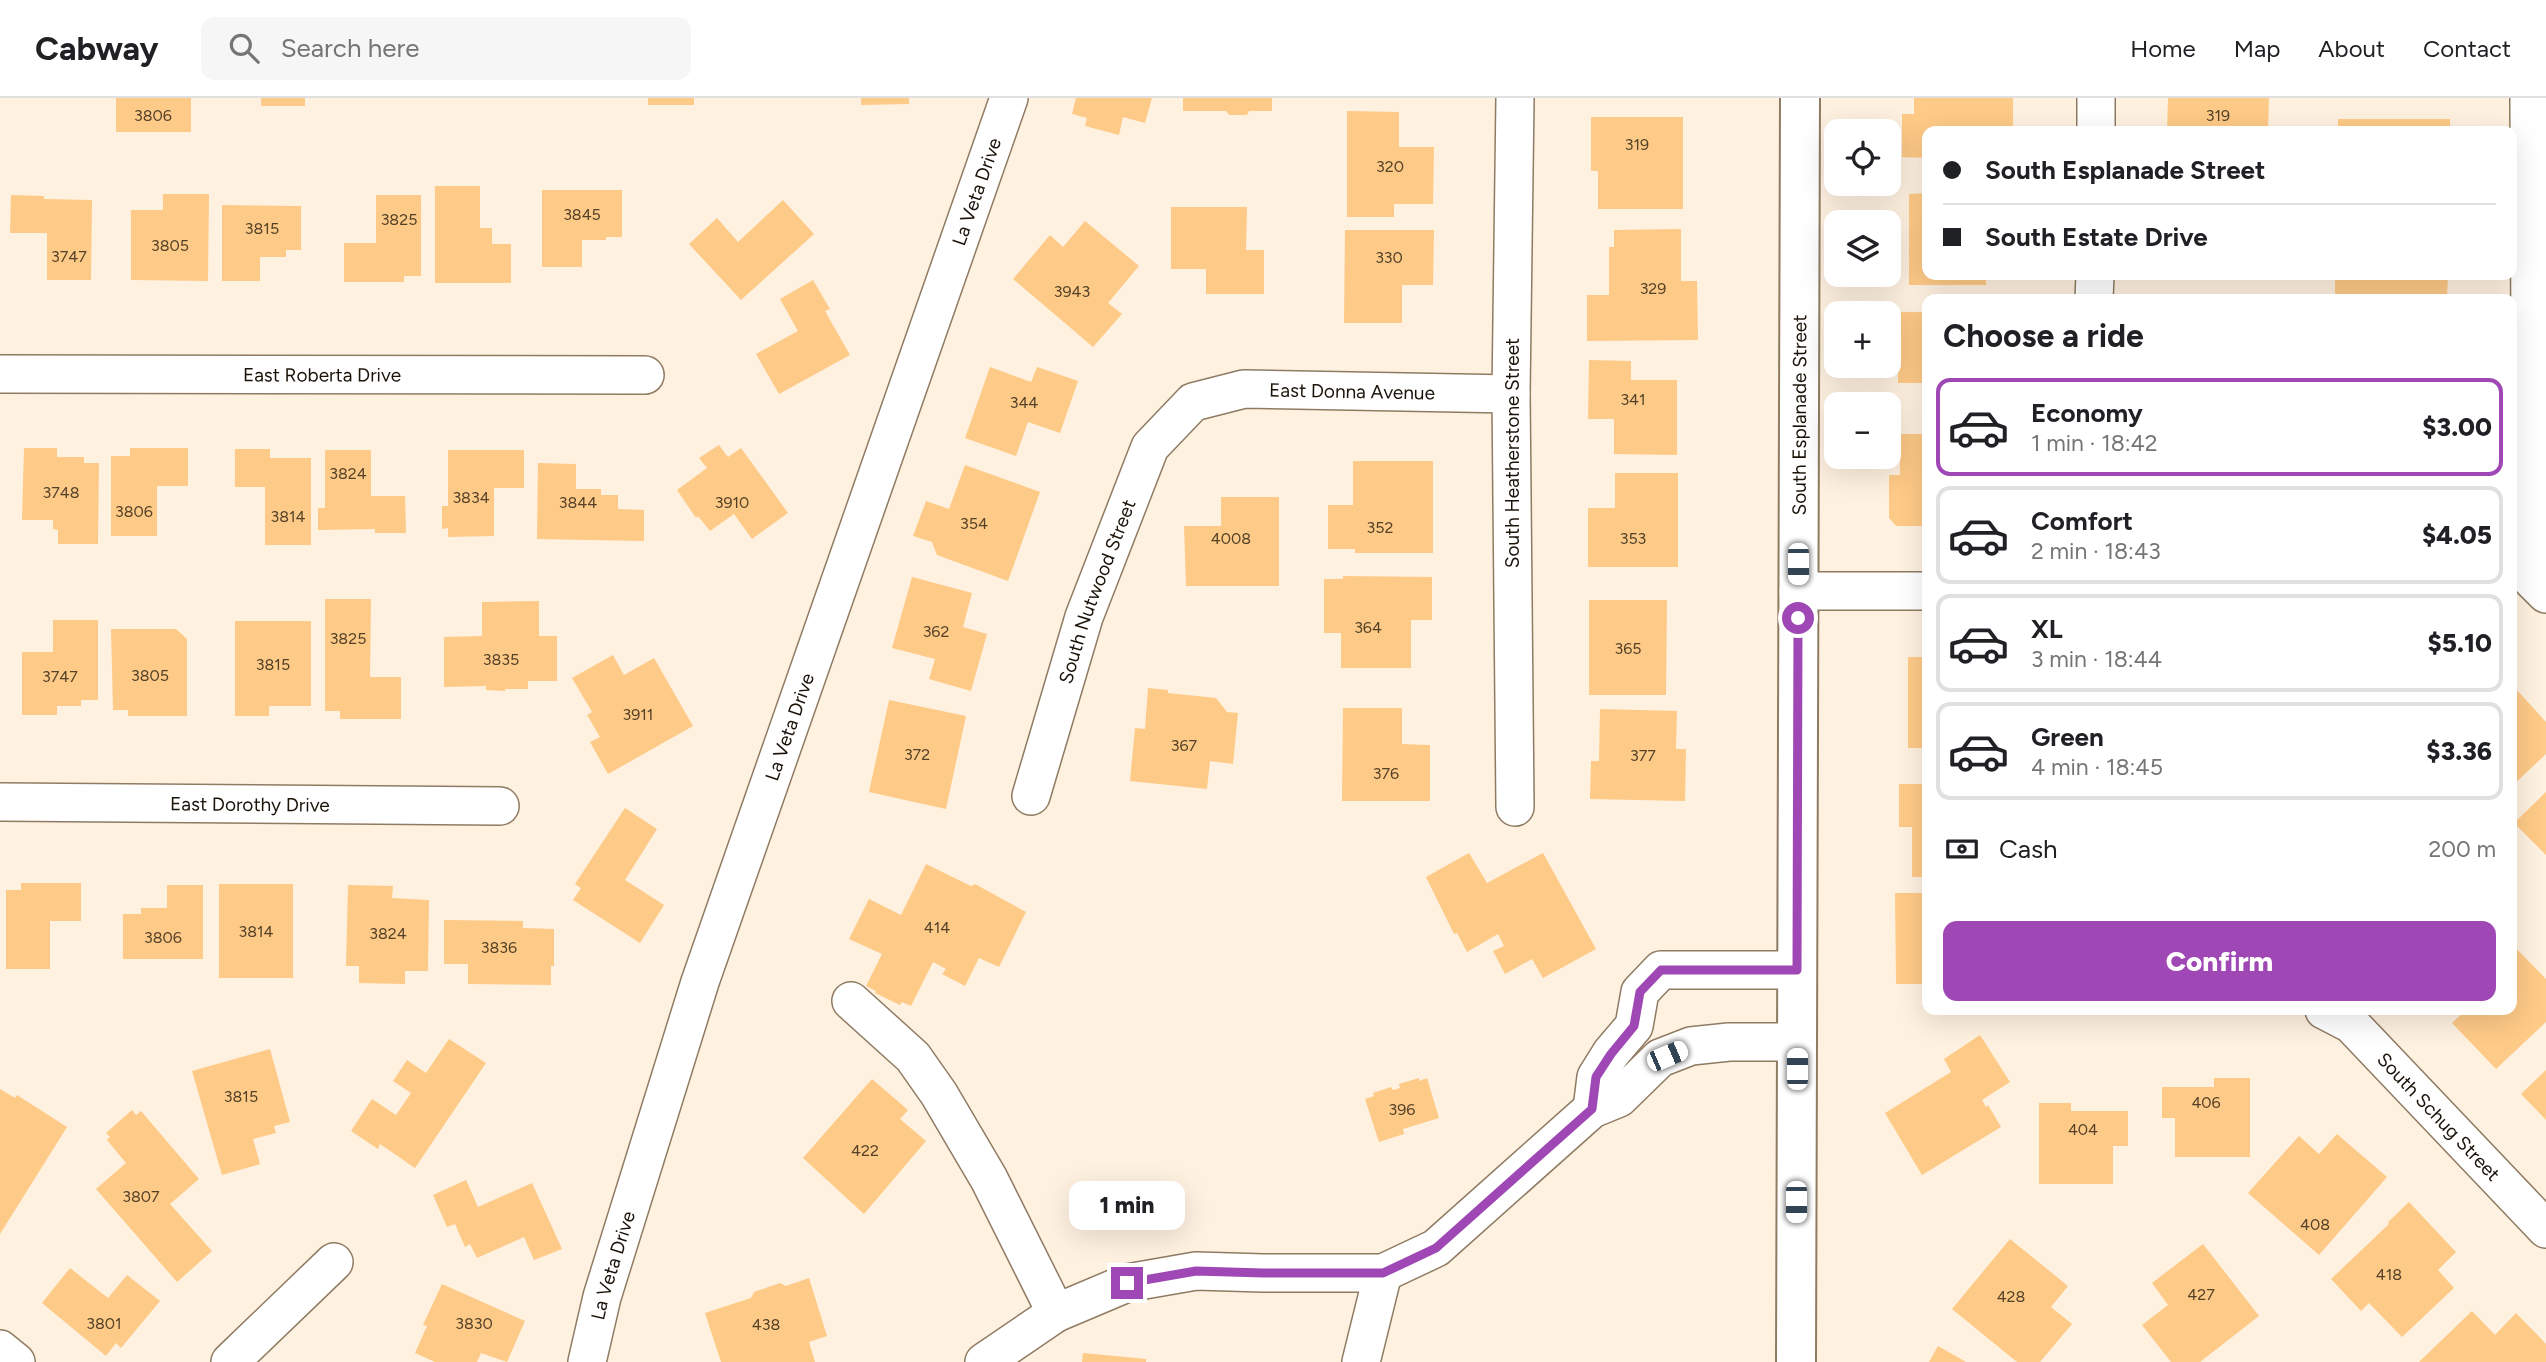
<!DOCTYPE html>
<html lang="en">
<head>
<meta charset="utf-8">
<style>
	body { margin:0; font-family:Figtree,sans-serif; background:#f6f6f6; color:#202124; height:100vh; display:flex; flex-direction:column; font-size:26px; white-space:nowrap }
	* { box-sizing:border-box; margin:0 }
	p { font-size:23px; color:#757577 }
	.icon { flex:none; width:38px; height:38px; fill:none; stroke:currentColor; stroke-width:2; stroke-linecap:round; stroke-linejoin:round }
	.map { position:relative; flex:1; overflow:hidden }
	.side { position:absolute; left:1922px; top:196px; width:595px; height:721px; display:flex; flex-direction:column; background:#fff; border-radius:14px; box-shadow:0 7px 28px #0002 }
	.side>* { flex:none }
	.hud { position:absolute; left:1922px; top:28px; width:595px; height:154px; border-radius:14px; box-shadow:0 7px 28px #0002; display:grid; align-content:center; height:154px; padding:0 21px; background:#fff }
	.buttons { position:absolute; left:1824px; top:21px; display:grid; gap:14px }
	.buttons a { display:grid; place-items:center; width:77px; height:77px; border-radius:14px; background:#fff; box-shadow:0 7px 28px #0002; font-size:35px }
	.end { position:absolute; width:32px; height:32px; margin:-16px; border:9px solid #9f48b5; background:#fff; box-shadow:0 0 0 4px #fff }
	.from { border-radius:50% }
	.bubble { position:absolute; height:49px; border-radius:14px; background:#fff; box-shadow:0 7px 28px #0002; font-size:23px; font-weight:800; line-height:49px; text-align:center }
	.car { position:absolute; width:21px; height:42px; margin:-21px -10px; border-radius:9px; box-shadow:0 0 5px 2px #0007; background:linear-gradient(#fff 24%,#345 0 40%,#fff 0 76%,#345 0 86%,#fff 0) }
	.hud b { display:flex; align-items:center; gap:24px; height:66px; font-size:26px }
	.hud b+b { border-top:2px solid #e0e0e0 }
	.hud i { width:18px; height:18px; background:#202124 }
	ul { padding:0; list-style:none }
	li { display:flex; align-items:center; gap:21px; height:98px; margin:0 14px 10px; padding:0 7px; border:4px solid #e0e0e0; border-radius:14px }
	li div { flex:1 }
	li b { display:block; font-size:26px }
	li em { font-style:normal; font-weight:800 }
	li.on { border-color:#9f48b5 }
	li>.icon { width:63px; height:63px; stroke-width:1.5 }
	h2 { padding:0 21px; font-size:32px; line-height:84px }
	.pay { display:flex; align-items:center; gap:18px; height:77px; padding:0 21px; font-size:26px }
	.pay p { margin-inline-start:auto }
	.cta { display:flex; gap:14px; margin-top:auto; padding:14px 21px }
	.cta a { flex:1; height:80px; border-radius:14px; background:#9f48b5; color:#fff; font-size:28px; font-weight:800; line-height:80px; text-align:center }
	header { display:flex; align-items:center; gap:42px; box-sizing:border-box; height:98px; padding:0 35px; background:#fff; border-bottom:2px solid #e0e0e0 }
	header strong { font-size:33px }
	nav { display:flex; gap:38px; margin-inline-start:auto; font-size:24px }
	.search { width:490px; height:63px; background:#f6f6f6; display:flex; align-items:center; gap:18px; box-sizing:border-box; padding:0 24px; border-radius:14px; color:#757577; font-size:26px }
	.map>svg:first-child { display:block }
</style>
</head>
<body>
<header>
<strong>Cabway</strong>
<div class="search"><svg class="icon" aria-label="search" viewBox="0 0 24 24"><circle cx="10" cy="10" r="6"/><path d="M15 15l6 6"/></svg>Search here</div>
<nav><a>Home</a><a>Map</a><a>About</a><a>Contact</a></nav>
</header>
<div class="map">
<svg width="2546" height="1264" viewBox="0 0 2546 1264">
	<rect width="100%" height="100%" fill="#fff1e0"/>
	<path fill="#feca87" d="M 116,0 L 191,0 L 191,34 L 116,34 Z
		M 261,0 L 305,0 L 305,8 L 261,8 Z
		M 648,0 L 694,0 L 694,7 L 648,7 Z
		M 861,0 L 909,0 L 909,6 L 861,7 Z
		M 1076,0 L 1152,0 L 1145,25 L 1123,19 L 1119,37 L 1085,28 L 1087,20 L 1072,16 Z
		M 1183,0 L 1272,0 L 1272,13 L 1249,13 L 1247,17 L 1229,17 L 1226,13 L 1183,13 Z
		M 1914,0 L 2013,0 L 2013,33 L 1927,33 L 1927,60 L 1902,59 L 1902,16 L 1914,16 Z
		M 2168,0 L 2269,0 L 2268,33 L 2167,33 Z
		M 1347,13 L 1399,14 L 1399,49 L 1434,49 L 1433,106 L 1394,106 L 1394,119 L 1347,119 Z
		M 1591,19 L 1683,19 L 1683,111 L 1598,111 L 1598,73 L 1591,73 Z
		M 2338,21 L 2450,21 L 2450,33 L 2338,33 Z
		M 435,88 L 480,88 L 480,130 L 492,130 L 492,146 L 511,146 L 511,185 L 435,185 Z
		M 542,92 L 622,92 L 622,139 L 606,139 L 606,142 L 582,142 L 582,169 L 542,169 Z
		M 1927,95 L 1927,177 L 1986,177 L 1986,187 L 1909,187 L 1909,96 Z
		M 163,96 L 209,96 L 208,183 L 131,182 L 131,112 L 163,112 Z
		M 11,97 L 44,98 L 44,101 L 92,102 L 91,182 L 47,182 L 47,135 L 10,135 Z
		M 376,97 L 421,97 L 421,178 L 404,178 L 404,184 L 344,184 L 344,145 L 376,145 Z
		M 783,102 L 814,136 L 741,202 L 689,146 L 717,120 L 738,144 Z
		M 222,107 L 301,108 L 301,152 L 286,152 L 286,159 L 260,159 L 260,183 L 222,183 Z
		M 1171,109 L 1247,109 L 1246,152 L 1264,152 L 1264,196 L 1206,196 L 1206,171 L 1171,171 Z
		M 1085,123 L 1139,168 L 1108,205 L 1122,216 L 1093,249 L 1013,181 L 1050,137 L 1063,149 Z
		M 1681,131 L 1681,183 L 1697,183 L 1698,242 L 1587,243 L 1587,197 L 1609,197 L 1609,149 L 1614,149 L 1614,132 Z
		M 1345,132 L 1434,132 L 1433,187 L 1402,187 L 1402,225 L 1344,225 Z
		M 2335,177 L 2448,177 L 2447,201 L 2335,201 Z
		M 813,182 L 830,211 L 825,213 L 850,257 L 779,296 L 756,256 L 798,233 L 780,201 Z
		M 1898,214 L 1927,214 L 1927,285 L 1898,285 Z
		M 1589,262 L 1631,263 L 1631,282 L 1677,282 L 1677,357 L 1614,356 L 1614,321 L 1588,321 Z
		M 990,269 L 1031,284 L 1037,269 L 1078,283 L 1060,335 L 1028,324 L 1016,358 L 965,340 Z
		M 1900,336 L 1927,336 L 1927,428 L 1896,428 L 1889,420 L 1889,377 L 1900,377 Z
		M 719,347 L 728,359 L 741,350 L 788,415 L 752,441 L 734,416 L 710,433 L 698,418 L 696,420 L 677,392 L 707,370 L 699,360 Z
		M 24,350 L 57,350 L 57,359 L 84,359 L 84,365 L 99,365 L 98,446 L 58,446 L 58,432 L 53,431 L 53,422 L 22,422 Z
		M 130,350 L 188,350 L 188,388 L 157,388 L 157,438 L 111,438 L 111,358 L 130,358 Z
		M 235,351 L 270,351 L 270,360 L 311,360 L 311,447 L 265,447 L 265,389 L 235,389 Z
		M 325,352 L 371,352 L 371,398 L 405,398 L 406,435 L 375,435 L 375,431 L 318,432 L 318,410 L 325,410 Z
		M 448,352 L 524,352 L 524,390 L 494,390 L 494,438 L 448,439 L 448,430 L 442,431 L 442,408 L 448,408 Z
		M 1353,363 L 1433,363 L 1433,455 L 1355,455 L 1355,451 L 1328,451 L 1328,407 L 1353,407 Z
		M 538,365 L 576,366 L 576,391 L 601,391 L 601,397 L 618,397 L 618,411 L 644,412 L 644,443 L 537,441 Z
		M 965,367 L 1040,394 L 1008,483 L 937,457 L 932,444 L 913,438 L 926,403 L 949,411 Z
		M 1615,375 L 1678,375 L 1678,469 L 1588,469 L 1588,410 L 1615,410 Z
		M 1221,399 L 1279,399 L 1279,488 L 1186,488 L 1184,428 L 1221,428 Z
		M 1343,478 L 1432,479 L 1432,522 L 1411,522 L 1411,570 L 1341,570 L 1341,535 L 1324,535 L 1324,481 L 1343,481 Z
		M 912,479 L 972,495 L 963,529 L 987,536 L 971,593 L 929,581 L 935,561 L 892,550 Z
		M 325,501 L 371,501 L 370,579 L 401,579 L 401,621 L 340,621 L 340,613 L 325,613 Z
		M 1589,502 L 1667,502 L 1666,597 L 1589,597 Z
		M 539,503 L 539,538 L 557,538 L 557,583 L 528,583 L 528,591 L 505,591 L 505,593 L 486,592 L 486,588 L 444,589 L 444,539 L 482,538 L 482,504 Z
		M 53,522 L 98,522 L 98,602 L 81,602 L 81,608 L 57,608 L 57,617 L 22,617 L 22,554 L 53,554 Z
		M 235,523 L 311,523 L 311,608 L 269,608 L 269,618 L 235,618 Z
		M 111,531 L 176,531 L 187,541 L 187,618 L 128,618 L 128,612 L 113,612 Z
		M 613,557 L 624,577 L 654,560 L 693,628 L 608,676 L 590,644 L 600,639 L 587,617 L 592,614 L 572,580 Z
		M 1908,559 L 1927,559 L 1927,650 L 1908,650 Z
		M 1148,590 L 1168,592 L 1168,595 L 1216,600 L 1227,614 L 1238,615 L 1233,666 L 1210,663 L 1207,691 L 1130,683 L 1135,630 L 1145,631 Z
		M 2515,590 L 2546,624 L 2546,656 L 2511,689 L 2511,594 Z
		M 889,602 L 966,618 L 946,711 L 869,694 Z
		M 1343,610 L 1402,610 L 1402,646 L 1430,647 L 1430,703 L 1342,703 Z
		M 1600,611 L 1677,613 L 1676,651 L 1686,651 L 1685,703 L 1590,701 L 1591,663 L 1599,663 Z
		M 1899,686 L 1927,686 L 1927,779 L 1912,779 L 1912,729 L 1899,729 Z
		M 2546,694 L 2546,757 L 2514,725 Z
		M 625,710 L 657,731 L 625,782 L 664,807 L 640,845 L 573,802 L 581,790 L 575,786 Z
		M 1469,755 L 1487,785 L 1543,755 L 1596,851 L 1543,880 L 1532,861 L 1505,876 L 1493,853 L 1504,848 L 1498,836 L 1467,854 L 1457,835 L 1454,836 L 1426,779 Z
		M 926,766 L 971,788 L 975,786 L 1026,814 L 999,869 L 979,860 L 965,888 L 942,876 L 946,871 L 933,864 L 911,908 L 902,904 L 900,907 L 875,895 L 876,893 L 866,888 L 882,856 L 849,841 L 869,801 L 901,817 Z
		M 21,785 L 81,785 L 81,823 L 50,823 L 50,871 L 6,871 L 6,792 L 21,792 Z
		M 219,786 L 293,786 L 293,880 L 219,880 Z
		M 167,787 L 203,787 L 203,861 L 123,861 L 123,816 L 141,816 L 141,810 L 167,810 Z
		M 348,787 L 393,788 L 392,800 L 429,802 L 428,873 L 405,873 L 405,886 L 359,885 L 359,868 L 346,868 Z
		M 1895,795 L 1927,795 L 1927,886 L 1896,886 Z
		M 444,822 L 523,823 L 523,830 L 554,831 L 554,868 L 551,868 L 551,887 L 468,886 L 468,866 L 444,866 Z
		M 2511,845 L 2546,881 L 2546,924 L 2496,971 L 2452,925 L 2466,912 L 2511,912 Z
		M 1980,937 L 2010,984 L 1982,1002 L 1986,1009 L 1988,1007 L 2001,1029 L 1922,1077 L 1885,1015 L 1951,974 L 1944,961 Z
		M 449,941 L 486,965 L 415,1070 L 380,1046 L 378,1051 L 351,1033 L 372,1001 L 396,1017 L 411,995 L 393,983 L 407,962 L 426,975 Z
		M 270,951 L 290,1024 L 274,1028 L 276,1035 L 253,1041 L 260,1066 L 222,1077 L 192,973 Z
		M 2546,972 L 2546,1022 L 2521,996 Z
		M 1419,980 L 1419,983 L 1427,980 L 1439,1020 L 1403,1031 L 1404,1036 L 1379,1044 L 1365,1001 L 1374,998 L 1373,995 L 1391,989 L 1393,992 L 1400,990 L 1399,986 Z
		M 2214,980 L 2250,980 L 2250,1059 L 2175,1059 L 2175,1020 L 2162,1020 L 2162,989 L 2214,989 Z
		M 872,981 L 908,1012 L 900,1021 L 926,1043 L 864,1116 L 803,1060 Z
		M 0,991 L 15,1000 L 17,997 L 67,1029 L 0,1136 Z
		M 2039,1005 L 2071,1005 L 2071,1013 L 2128,1013 L 2128,1048 L 2113,1048 L 2113,1086 L 2039,1086 Z
		M 132,1012 L 136,1017 L 141,1013 L 199,1081 L 170,1106 L 212,1153 L 177,1184 L 96,1091 L 126,1065 L 107,1042 L 110,1039 L 106,1035 Z
		M 2337,1036 L 2387,1079 L 2319,1157 L 2248,1095 L 2299,1038 L 2319,1056 Z
		M 466,1082 L 478,1109 L 532,1085 L 562,1151 L 534,1162 L 524,1139 L 477,1160 L 470,1146 L 465,1149 L 455,1126 L 447,1129 L 433,1097 Z
		M 2409,1104 L 2456,1154 L 2438,1172 L 2454,1190 L 2402,1239 L 2369,1205 L 2361,1213 L 2331,1181 L 2389,1126 L 2388,1124 Z
		M 2010,1141 L 2068,1188 L 2051,1209 L 2072,1226 L 2040,1264 L 2017,1264 L 1952,1211 Z
		M 2203,1146 L 2259,1218 L 2200,1264 L 2171,1264 L 2142,1227 L 2168,1207 L 2152,1185 Z
		M 70,1170 L 108,1200 L 127,1177 L 160,1203 L 121,1250 L 116,1245 L 106,1258 L 42,1205 Z
		M 809,1180 L 827,1238 L 809,1244 L 815,1264 L 721,1264 L 705,1215 L 751,1200 L 754,1194 L 780,1185 L 786,1188 Z
		M 442,1186 L 525,1223 L 507,1264 L 481,1255 L 477,1264 L 435,1264 L 415,1255 L 427,1228 L 423,1227 Z
		M 2472,1213 L 2495,1237 L 2516,1215 L 2546,1246 L 2546,1264 L 2419,1264 Z
		M 1938,1248 L 1966,1264 L 1929,1264 Z
		M 1083,1255 L 1146,1261 L 1146,1264 L 1082,1264 Z"/>
	<g fill="none" stroke-linecap="round" stroke-linejoin="round">
		<g stroke="#8f7b62" stroke-width="40">
			<g id="minor">
				<path d="M 2529,0 L 2531,481 L 2546,496"/>
				<path d="M 2096,33 L 2096,0"/>
				<path d="M 2094,201 L 2095,177"/>
				<path id="s1" d="M 0,276 L 645,277"/>
				<path d="M 1798,493 L 1927,493"/>
				<path id="s2" d="M 1031,698 L 1084,519 L 1150,349 L 1193,304 L 1244,291 L 1511,296"/>
				<path id="s3" d="M 0,704 L 500,708"/>
				<path d="M 1515,709 L 1511,296 L 1515,0"/>
				<path d="M 851,903 L 913,959 L 939,996 L 989,1081 L 1056,1215"/>
				<path id="s4" d="M 2324,912 L 2351,926 L 2546,1131"/>
				<path d="M 1592,1011 L 1596,979 L 1611,955 L 1634,928 L 1640,894 L 1661,872 L 1797,872"/>
				<path d="M 0,1251 L 16,1264"/>
				<path d="M 230,1264 L 334,1164"/>
				<path id="s5" d="M 587,1264 L 602,1199 L 700,884 L 1009,0"/>
				<path d="M 984,1264 L 1056,1215 L 1127,1185 L 1196,1173 L 1263,1175 L 1383,1175 L 1436,1150 L 1592,1011 L 1619,1000 L 1660,960 L 1691,948 L 1729,944 L 1797,944"/>
				<path d="M 1361,1264 L 1383,1175"/>
			</g>
		</g>
		<g stroke="#8f7b62" stroke-width="42">
			<g id="major">
				<path id="s6" d="M 1796,1264 L 1800,0"/>
			</g>
		</g>
		<use href="#minor" stroke="#fff" stroke-width="37"/>
		<use href="#major" stroke="#fff" stroke-width="38"/>
	</g>
	<g fill="none" stroke-linecap="round" stroke-linejoin="round">
		<path stroke="#9f48b5" stroke-width="9" d="M 1127,1185 L 1196,1173 L 1263,1175 L 1383,1175 L 1436,1150 L 1592,1011 L 1596,979 L 1611,956 L 1634,928 L 1640,894 L 1661,872 L 1797,872 L 1798,520"/>
	</g>
	<g text-anchor="middle" stroke-width="5" stroke-linejoin="round" paint-order="stroke">
		<g font-size="16" fill="#544128">
			<text x="153" y="23">3806</text>
			<text x="2218" y="23">319</text>
			<text x="1637" y="52">319</text>
			<text x="1390" y="74">320</text>
			<text x="582" y="122">3845</text>
			<text x="399" y="127">3825</text>
			<text x="262" y="136">3815</text>
			<text x="170" y="153">3805</text>
			<text x="69" y="164">3747</text>
			<text x="1389" y="165">330</text>
			<text x="1653" y="196">329</text>
			<text x="1072" y="199">3943</text>
			<text x="1633" y="307">341</text>
			<text x="1024" y="310">344</text>
			<text x="348" y="381">3824</text>
			<text x="61" y="400">3748</text>
			<text x="471" y="405">3834</text>
			<text x="578" y="410">3844</text>
			<text x="732" y="410">3910</text>
			<text x="134" y="419">3806</text>
			<text x="288" y="424">3814</text>
			<text x="974" y="431">354</text>
			<text x="1380" y="435">352</text>
			<text x="1231" y="446">4008</text>
			<text x="1633" y="446">353</text>
			<text x="1368" y="535">364</text>
			<text x="936" y="539">362</text>
			<text x="348" y="546">3825</text>
			<text x="1628" y="556">365</text>
			<text x="501" y="567">3835</text>
			<text x="273" y="572">3815</text>
			<text x="150" y="583">3805</text>
			<text x="60" y="584">3747</text>
			<text x="638" y="622">3911</text>
			<text x="1184" y="653">367</text>
			<text x="917" y="662">372</text>
			<text x="1643" y="663">377</text>
			<text x="1386" y="681">376</text>
			<text x="937" y="835">414</text>
			<text x="256" y="839">3814</text>
			<text x="388" y="841">3824</text>
			<text x="163" y="845">3806</text>
			<text x="499" y="855">3836</text>
			<text x="241" y="1004">3815</text>
			<text x="2206" y="1010">406</text>
			<text x="1402" y="1017">396</text>
			<text x="2083" y="1037">404</text>
			<text x="865" y="1058">422</text>
			<text x="141" y="1104">3807</text>
			<text x="2315" y="1132">408</text>
			<text x="2389" y="1182">418</text>
			<text x="2201" y="1202">427</text>
			<text x="2011" y="1204">428</text>
			<text x="104" y="1231">3801</text>
			<text x="474" y="1231">3830</text>
			<text x="766" y="1232">438</text>
		</g>
		<g font-size="19" fill="#1b1309" stroke="#fff">
			<text dy="7" stroke="none"><textPath href="#s5" startOffset="1234">La Veta Drive</textPath></text>
			<text dy="7" stroke="none"><textPath href="#s1" startOffset="322">East Roberta Drive</textPath></text>
			<text dy="7" stroke="none"><textPath href="#s2" startOffset="592">East Donna Avenue</textPath></text>
			<text dy="7" stroke="none"><textPath href="#s6" startOffset="947">South Esplanade Street</textPath></text>
			<text transform="translate(1512 355) rotate(-90)" y="7">South Heatherstone Street</text>
			<text dy="7" stroke="none"><textPath href="#s2" startOffset="215">South Nutwood Street</textPath></text>
			<text dy="7" stroke="none"><textPath href="#s5" startOffset="667">La Veta Drive</textPath></text>
			<text dy="7" stroke="none"><textPath href="#s3" startOffset="250">East Dorothy Drive</textPath></text>
			<text dy="7" stroke="none"><textPath href="#s4" startOffset="158">South Schug Street</textPath></text>
			<text dy="7" stroke="none"><textPath href="#s5" startOffset="100">La Veta Drive</textPath></text>
		</g>
	</g>
</svg>
<div class="buttons">
<a><svg class="icon" aria-label="locate" viewBox="0 0 24 24"><circle cx="12" cy="12" r="6"/><path d="M12 2v4M12 18v4M2 12h4M18 12h4"/></svg></a>
<a><svg class="icon" aria-label="layers" viewBox="0 0 24 24"><path d="M12 4l9 5-9 5-9-5zM3 14l9 5 9-5"/></svg></a>
<a>+</a>
<a>−</a>
</div>
<i class="end from" style="left:1798px;top:520px"></i>
<i class="end" style="left:1127px;top:1185px"></i>
<div class="bubble" style="left:1069px;top:1083px;width:116px">1 min</div>
<i class="car" style="left:1798px;top:466px;rotate:180deg"></i>
<i class="car" style="left:1667px;top:958px;rotate:67deg"></i>
<i class="car" style="left:1797px;top:971px;rotate:0deg"></i>
<i class="car" style="left:1796px;top:1104px;rotate:180deg"></i>
<div class="hud">
<b><i class="from"></i>South Esplanade Street</b>
<b><i></i>South Estate Drive</b>
</div>
<section class="side">
<h2>Choose a ride</h2>
<ul>
<li class="on"><svg class="icon" aria-label="car" viewBox="0 0 24 24"><path d="M5 17H2v-5l4-1 3-4h7l3 4 3 1v5h-3M9 17h6M6 11h13"/><circle cx="7" cy="17" r="2"/><circle cx="17" cy="17" r="2"/></svg><div><b>Economy</b><p>1 min · 18:42</p></div><em>$3.00</em></li>
<li><svg class="icon" aria-label="car" viewBox="0 0 24 24"><path d="M5 17H2v-5l4-1 3-4h7l3 4 3 1v5h-3M9 17h6M6 11h13"/><circle cx="7" cy="17" r="2"/><circle cx="17" cy="17" r="2"/></svg><div><b>Comfort</b><p>2 min · 18:43</p></div><em>$4.05</em></li>
<li><svg class="icon" aria-label="car" viewBox="0 0 24 24"><path d="M5 17H2v-5l4-1 3-4h7l3 4 3 1v5h-3M9 17h6M6 11h13"/><circle cx="7" cy="17" r="2"/><circle cx="17" cy="17" r="2"/></svg><div><b>XL</b><p>3 min · 18:44</p></div><em>$5.10</em></li>
<li><svg class="icon" aria-label="car" viewBox="0 0 24 24"><path d="M5 17H2v-5l4-1 3-4h7l3 4 3 1v5h-3M9 17h6M6 11h13"/><circle cx="7" cy="17" r="2"/><circle cx="17" cy="17" r="2"/></svg><div><b>Green</b><p>4 min · 18:45</p></div><em>$3.36</em></li>
</ul>
<div class="pay"><svg class="icon" aria-label="cash" viewBox="0 0 24 24"><path d="M3 7h18v10H3z"/><circle cx="12" cy="12" r="2"/></svg>Cash<p>200 m</p></div>
<div class="cta"><a>Confirm</a></div>
</section>
</div>
</body>
</html>
